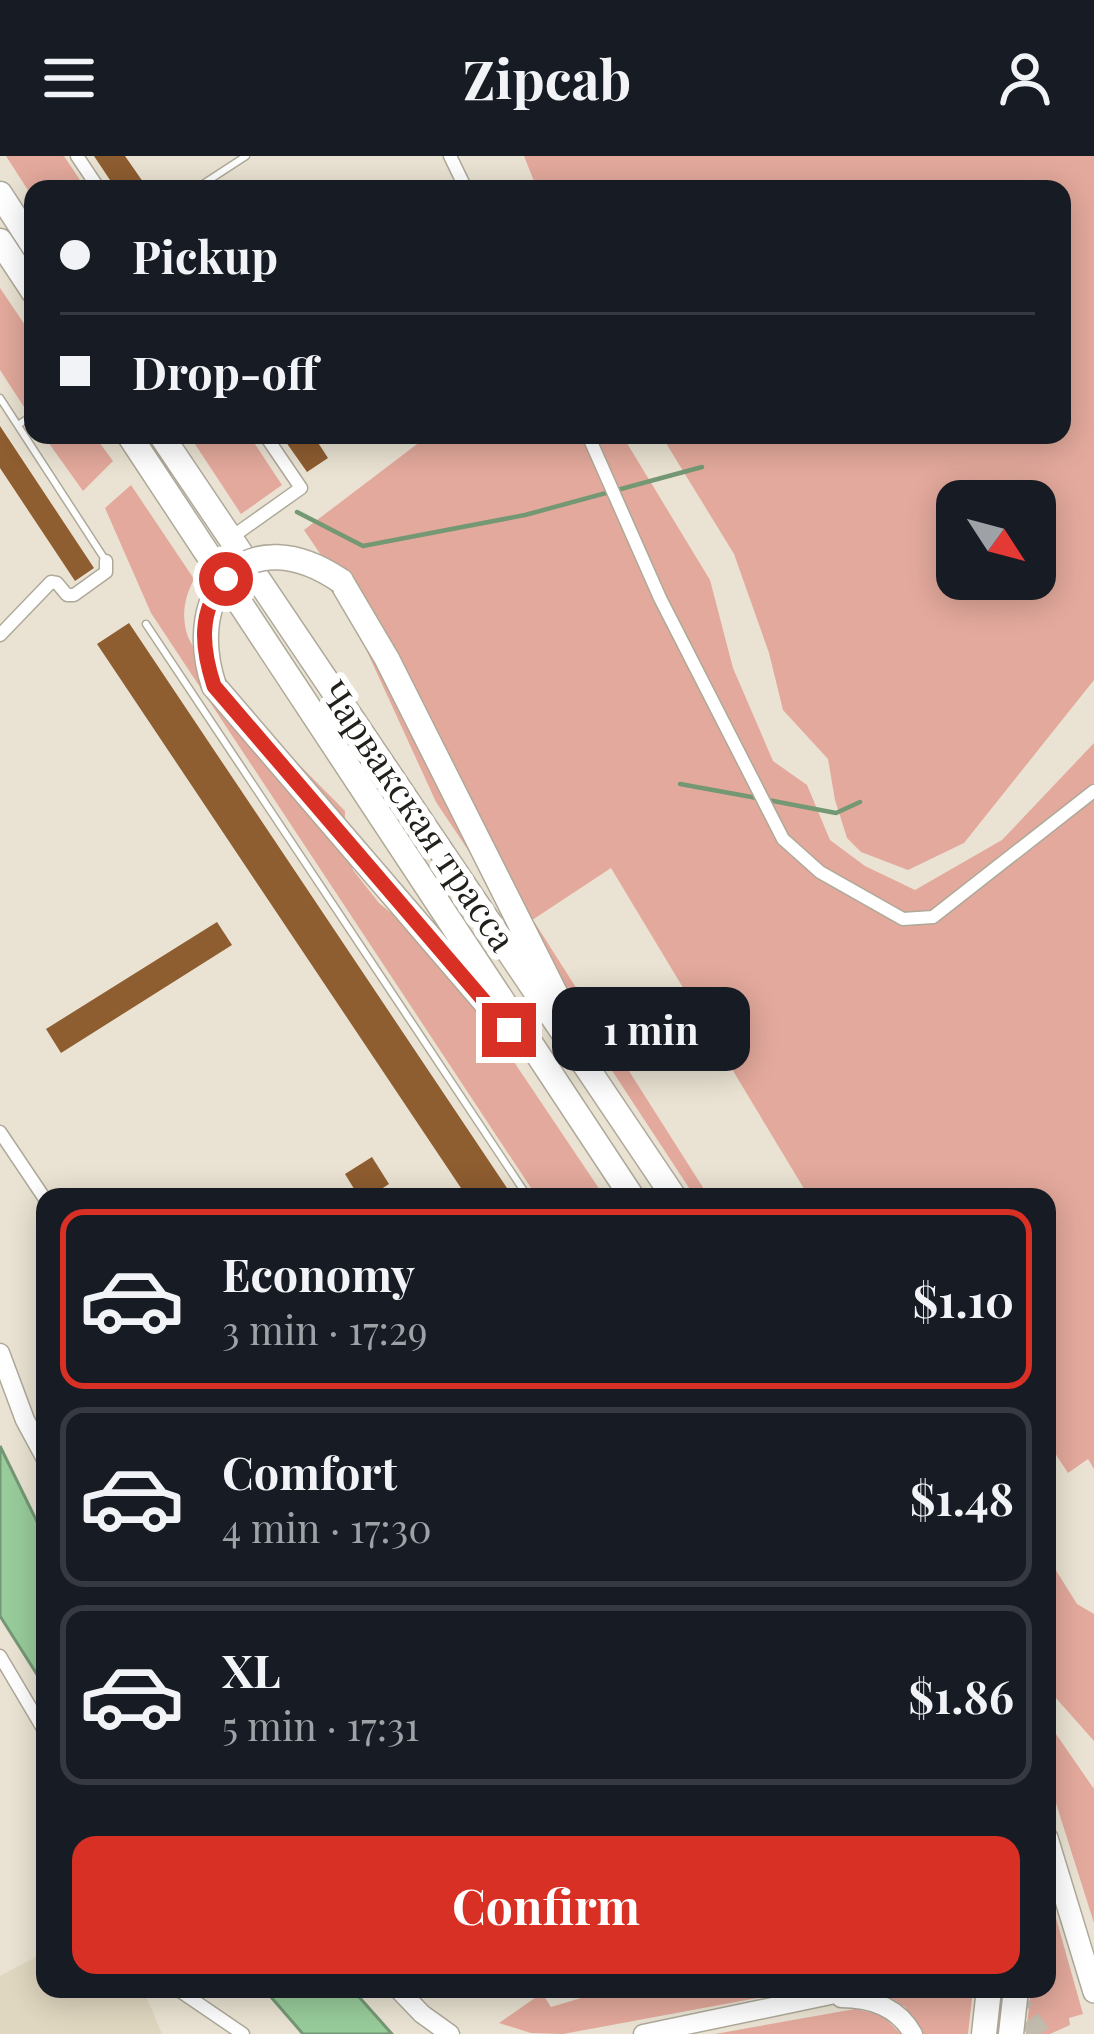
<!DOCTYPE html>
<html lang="en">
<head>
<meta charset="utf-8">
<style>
	body { margin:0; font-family:"Playfair Display",serif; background:#20242c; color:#f1f3f6; height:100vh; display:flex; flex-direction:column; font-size:45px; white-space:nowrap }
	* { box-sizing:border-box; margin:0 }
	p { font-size:39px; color:#9ea1a6 }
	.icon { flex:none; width:66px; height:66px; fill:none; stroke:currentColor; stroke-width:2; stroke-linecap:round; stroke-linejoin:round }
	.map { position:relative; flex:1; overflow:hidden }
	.panel { position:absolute; left:36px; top:1032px; width:1020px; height:810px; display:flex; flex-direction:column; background:#171b24; border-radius:24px; box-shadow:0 6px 30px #0003 }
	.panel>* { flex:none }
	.banner { position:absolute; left:24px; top:24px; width:1047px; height:264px; border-radius:24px; box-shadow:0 6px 30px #0003; display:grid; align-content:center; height:264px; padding:0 36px; background:#171b24 }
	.needle { width:78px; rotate:126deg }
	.buttons { position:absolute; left:936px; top:324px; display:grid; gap:24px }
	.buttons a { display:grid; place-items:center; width:120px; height:120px; border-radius:24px; background:#171b24; box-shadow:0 6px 30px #0003; font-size:60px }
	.end { position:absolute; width:54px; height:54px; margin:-27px; border:15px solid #d93025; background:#fff; box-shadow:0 0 0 6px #fff }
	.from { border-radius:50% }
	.bubble { position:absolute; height:84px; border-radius:24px; background:#171b24; box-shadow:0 6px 30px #0003; font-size:39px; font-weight:700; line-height:84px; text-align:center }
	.banner b { display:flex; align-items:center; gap:42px; height:114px; font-size:45px }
	.banner b+b { border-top:3px solid #363941 }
	.banner i { width:30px; height:30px; background:#f1f3f6 }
	ul { padding:21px 0 0; list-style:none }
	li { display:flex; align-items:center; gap:36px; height:180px; margin:0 24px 18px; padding:0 12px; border:6px solid #363941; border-radius:24px }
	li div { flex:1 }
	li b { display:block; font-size:45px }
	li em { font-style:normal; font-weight:700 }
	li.selected { border-color:#d93025 }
	li>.icon { width:108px; height:108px; stroke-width:1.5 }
	.cta { display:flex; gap:24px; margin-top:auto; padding:24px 36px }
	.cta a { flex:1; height:138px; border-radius:24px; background:#d93025; color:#fff; font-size:48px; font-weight:700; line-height:138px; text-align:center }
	header { display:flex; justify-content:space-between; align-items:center; height:156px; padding:0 36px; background:#171b24; font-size:54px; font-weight:700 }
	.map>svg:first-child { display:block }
</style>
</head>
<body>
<header><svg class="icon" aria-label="menu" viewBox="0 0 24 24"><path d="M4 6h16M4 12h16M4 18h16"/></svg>Zipcab<svg class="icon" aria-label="person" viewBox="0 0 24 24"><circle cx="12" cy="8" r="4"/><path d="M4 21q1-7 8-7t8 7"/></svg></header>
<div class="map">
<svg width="1094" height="1878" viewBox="0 0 1094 1878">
	<rect width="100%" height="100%" fill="#eae3d3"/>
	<path fill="#e0d7c0" d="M 45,1796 L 45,1833 L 143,1833 L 162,1878 L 0,1878 L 0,1820 Z"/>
	<path fill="#e3a99c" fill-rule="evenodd" d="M 6,0 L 64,0 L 86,33 L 33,33 L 33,42 Z
		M 524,0 L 1094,0 L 1094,524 L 964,687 L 908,714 L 861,696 L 847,682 L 835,644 L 828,603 L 783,554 L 769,497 L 734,398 L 661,279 L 1062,279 L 1062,33 L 537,33 ZM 957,345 L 1035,345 L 1035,423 L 957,423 Z
		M 0,132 L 33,181 L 33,245 L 24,251 L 0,214 Z
		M 43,279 L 94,279 L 113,305 L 83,335 Z
		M 189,279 L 249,279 L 282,329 L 241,358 Z
		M 429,279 L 622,279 L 710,424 L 733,512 L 773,605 L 807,629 L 830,684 L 865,710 L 915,734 L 1002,684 L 1094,587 L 1094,1313 L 1088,1303 L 1068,1317 L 1047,1285 L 1047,1041 L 809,1041 L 611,712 L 520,772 L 436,646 L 327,408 L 304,374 Z
		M 131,329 L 194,423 C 185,441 181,457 187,478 C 198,514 313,621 345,655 L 344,687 L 353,714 L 379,747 L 443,800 L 600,1034 L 589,1041 L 537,1041 L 151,457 L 105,352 Z
		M 535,767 L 709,1041 L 695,1041 L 521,776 Z
		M 1047,1400 L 1077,1448 L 1094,1458 L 1094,1585 L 1047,1532 Z
		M 1047,1565 L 1094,1633 L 1094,1767 L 1047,1619 Z
		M 1047,1730 L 1083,1858 L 1069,1862 L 1070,1869 L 1050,1878 L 1026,1878 L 1031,1833 L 1047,1833 Z
		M 611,1833 L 806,1833 L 563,1878 L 531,1877 L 499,1867 L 542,1837 L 551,1851 Z
		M 973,1833 L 968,1878 L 922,1878 L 905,1851 L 878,1834 Z
		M 855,1853 L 882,1859 L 901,1878 L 715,1878 Z"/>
	<path fill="#98cc9b" stroke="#759874" stroke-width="3" d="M 0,1290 L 45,1382 L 45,1531 L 0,1460 Z
		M 264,1833 L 352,1833 L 392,1878 L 303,1878 Z"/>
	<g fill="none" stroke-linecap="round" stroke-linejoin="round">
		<path stroke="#759874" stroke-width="4.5" d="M 297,356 L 363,390 L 525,359 L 702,311
			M 680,628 L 757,642
			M 768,644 L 836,657 L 860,646"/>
	</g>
	<path fill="#8e5d30" d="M 94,0 L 125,0 L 148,33 L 116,33 Z
		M 0,270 L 94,412 L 75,425 L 0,312 Z
		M 281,279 L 313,279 L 328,302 L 307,316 Z
		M 129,467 L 513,1041 L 467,1041 L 97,488 Z
		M 217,766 L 232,789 L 61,897 L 46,873 Z
		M 372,1001 L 389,1028 L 369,1041 L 359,1041 L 345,1018 Z"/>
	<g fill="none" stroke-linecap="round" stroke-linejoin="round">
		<path stroke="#c2bcae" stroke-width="21" stroke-dasharray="21 10" stroke-linecap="butt" d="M 1012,1838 L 1040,1878"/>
		<g stroke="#aea999" stroke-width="9">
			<path id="lane" d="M 205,33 L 203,28 L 246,0
				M 0,242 L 104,402
				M 18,269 L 33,259
				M 146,468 L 528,1041"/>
		</g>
		<g stroke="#aea999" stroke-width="15">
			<path id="street" d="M 77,0 L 99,33
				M 450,0 L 466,33
				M 588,279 L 660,442 L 783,683 L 820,716 L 903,763 L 933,761 L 1094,635
				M 229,383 L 301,332 L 265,279
				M 0,479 L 51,426 L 57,427 L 67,439 L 74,439 L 106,416 L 106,405
				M 0,976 L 45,1043
				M 0,1500 L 45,1576
				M 177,1833 L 243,1878"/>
		</g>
		<g stroke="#aea999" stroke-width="21">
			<path id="secondary" d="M 0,1197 L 25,1264 L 45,1301
				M 398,1833 L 422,1858 L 450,1878
				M 841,1842 C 871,1842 898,1851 913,1878
				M 643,1878 L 859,1833"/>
		</g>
		<g stroke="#aea999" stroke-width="24">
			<path id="primary" d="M 1047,1682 L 1094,1836"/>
		</g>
		<g stroke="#aea999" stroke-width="27">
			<path id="highway" d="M 0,38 L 33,89
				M 0,85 L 33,135
				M 129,279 L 632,1041
				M 161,279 L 674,1041
				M 341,425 L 387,503 L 556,839
				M 214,530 L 498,861
				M 984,1878 L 989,1833
				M 1011,1878 L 1016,1833"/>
		</g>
		<use href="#lane" stroke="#fff" stroke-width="6"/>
		<use href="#street" stroke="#fff" stroke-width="12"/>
		<use href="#secondary" stroke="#fff" stroke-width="18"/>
		<use href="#primary" stroke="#fff" stroke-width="21"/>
		<use href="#highway" stroke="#fff" stroke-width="24"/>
		<g stroke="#aea999" stroke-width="27" stroke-linecap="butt">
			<path id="highway-bridge" d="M 214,530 C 182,433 249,362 341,425"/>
		</g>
		<use href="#highway-bridge" stroke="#fff" stroke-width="24"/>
	</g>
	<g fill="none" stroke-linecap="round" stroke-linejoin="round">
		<path stroke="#d93025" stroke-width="15" d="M 226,423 C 197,455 202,493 214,530 L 509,874"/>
	</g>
	<g text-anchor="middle" stroke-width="12" stroke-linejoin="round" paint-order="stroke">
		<g font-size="36" fill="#22201a" stroke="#fff">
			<text transform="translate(418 660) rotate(56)" y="13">Чарвакская трасса</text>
		</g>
	</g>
</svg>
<div class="buttons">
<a><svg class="needle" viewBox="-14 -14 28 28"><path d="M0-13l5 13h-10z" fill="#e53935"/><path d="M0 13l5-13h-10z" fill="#9ea1a6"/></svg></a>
</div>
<i class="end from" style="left:226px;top:423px"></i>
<i class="end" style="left:509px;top:874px"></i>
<div class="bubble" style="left:552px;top:831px;width:198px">1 min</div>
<div class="banner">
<b><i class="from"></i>Pickup</b>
<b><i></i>Drop-off</b>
</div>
<section class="panel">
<ul>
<li class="selected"><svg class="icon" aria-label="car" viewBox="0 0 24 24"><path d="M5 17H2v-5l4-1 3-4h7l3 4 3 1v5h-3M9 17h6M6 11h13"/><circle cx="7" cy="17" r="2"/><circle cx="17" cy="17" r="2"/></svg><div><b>Economy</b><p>3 min · 17:29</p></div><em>$1.10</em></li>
<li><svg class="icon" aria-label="car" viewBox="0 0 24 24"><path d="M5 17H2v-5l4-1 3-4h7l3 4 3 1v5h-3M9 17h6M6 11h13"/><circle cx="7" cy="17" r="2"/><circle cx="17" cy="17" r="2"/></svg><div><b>Comfort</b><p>4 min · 17:30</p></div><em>$1.48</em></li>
<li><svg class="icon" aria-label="car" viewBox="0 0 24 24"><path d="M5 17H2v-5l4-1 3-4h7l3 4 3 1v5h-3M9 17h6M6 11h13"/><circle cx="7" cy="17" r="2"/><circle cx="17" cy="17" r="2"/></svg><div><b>XL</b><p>5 min · 17:31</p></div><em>$1.86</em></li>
</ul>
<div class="cta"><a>Confirm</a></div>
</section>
</div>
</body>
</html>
